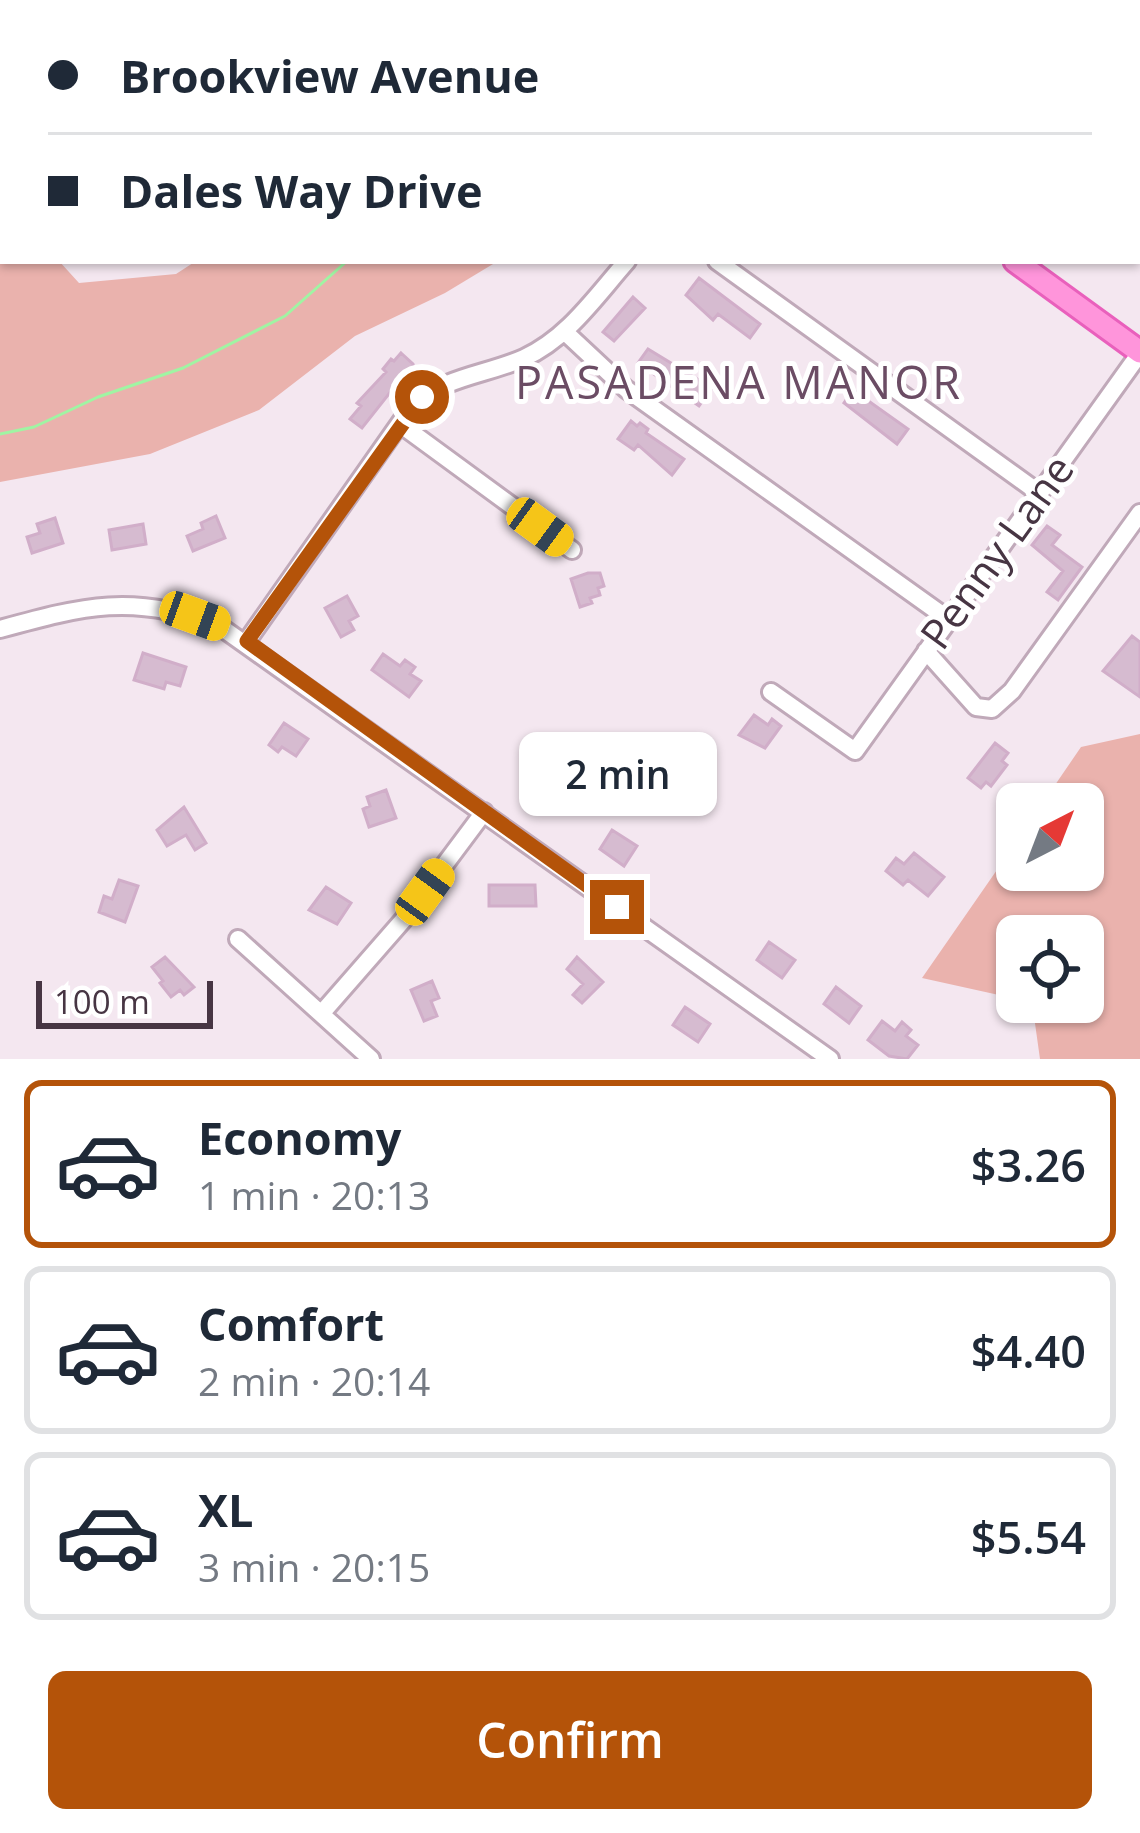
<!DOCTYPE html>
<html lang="en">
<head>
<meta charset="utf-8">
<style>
	body { margin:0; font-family:"Open Sans",sans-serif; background:#f6f6f7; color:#1f2937; height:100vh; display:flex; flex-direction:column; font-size:45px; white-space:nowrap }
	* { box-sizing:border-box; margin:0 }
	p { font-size:39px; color:#747a83 }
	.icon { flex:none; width:66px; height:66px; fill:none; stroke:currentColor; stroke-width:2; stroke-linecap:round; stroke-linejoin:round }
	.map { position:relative; height:1059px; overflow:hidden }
	.drawer { display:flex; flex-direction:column; background:#fff; flex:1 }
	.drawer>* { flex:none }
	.banner { position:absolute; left:0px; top:0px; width:1140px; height:264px; box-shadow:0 3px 9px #0004; display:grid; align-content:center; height:264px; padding:0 48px; background:#fff }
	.needle { width:78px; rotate:42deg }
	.controls { position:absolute; left:996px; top:783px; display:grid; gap:24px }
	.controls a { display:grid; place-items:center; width:108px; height:108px; border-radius:18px; background:#fff; box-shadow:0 3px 9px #0004; font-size:60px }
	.scale { position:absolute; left:36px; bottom:30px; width:177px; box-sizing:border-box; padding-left:12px; border:6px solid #473543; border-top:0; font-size:33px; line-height:42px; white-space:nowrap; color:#473543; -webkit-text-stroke:9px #fff; paint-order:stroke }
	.end { position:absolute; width:54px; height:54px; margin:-27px; border:15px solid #b45309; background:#fff; box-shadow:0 0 0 6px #fff }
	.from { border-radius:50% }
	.bubble { position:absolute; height:84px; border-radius:18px; background:#fff; box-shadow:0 3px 9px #0004; font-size:39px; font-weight:600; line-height:84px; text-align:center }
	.car { position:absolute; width:36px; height:72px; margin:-36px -18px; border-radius:15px; box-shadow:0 0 9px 3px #0007; background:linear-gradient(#f5c518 24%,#345 0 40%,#f5c518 0 76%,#345 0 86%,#f5c518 0) }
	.banner b { display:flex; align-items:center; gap:42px; height:114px; font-size:45px }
	.banner b+b { border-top:3px solid #e0e1e3 }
	.banner i { width:30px; height:30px; background:#1f2937 }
	ul { padding:21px 0 0; list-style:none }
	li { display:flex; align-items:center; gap:36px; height:168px; margin:0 24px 18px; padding:0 24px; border:6px solid #e0e1e3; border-radius:18px }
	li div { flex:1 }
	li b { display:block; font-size:45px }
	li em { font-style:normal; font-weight:600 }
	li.active { border-color:#b45309 }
	li>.icon { width:108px; height:108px; stroke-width:1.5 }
	.cta { display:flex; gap:24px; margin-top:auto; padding:24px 48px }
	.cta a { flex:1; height:138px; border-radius:18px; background:#b45309; color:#fff; font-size:48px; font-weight:600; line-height:138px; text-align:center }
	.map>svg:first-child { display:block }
</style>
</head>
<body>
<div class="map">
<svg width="1140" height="1059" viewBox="0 0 1140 1059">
	<rect width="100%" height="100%" fill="#f4e7f0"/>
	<path fill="#eed0e3" d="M 71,0 L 611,0 L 70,3 Z"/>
	<path fill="#eab2ad" d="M 0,224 L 3,261 L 59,261 L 79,283 L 176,274 L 196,261 L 498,261 L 445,293 L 355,336 L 259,410 L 150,454 L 0,482 Z
		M 1140,734 L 1140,1059 L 1040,1059 L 1032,1002 L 1083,1002 L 1083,936 L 1017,936 L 1017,999 L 922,978 L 1017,841 L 1017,870 L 1083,870 L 1083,804 L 1042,804 L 1081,747 Z"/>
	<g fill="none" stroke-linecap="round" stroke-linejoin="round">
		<path stroke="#a0f4a3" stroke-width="3" d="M 0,434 L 34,427 L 98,397 L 183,368 L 285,316 L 347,261"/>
	</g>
	<path fill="#d6bbd0" stroke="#d1aec9" stroke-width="3" d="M 699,278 L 760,324 L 750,338 L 718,314 L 713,320 L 686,295 Z
		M 633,297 L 645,308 L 614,341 L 603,332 Z
		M 648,349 L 712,388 L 699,406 L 638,363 Z
		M 401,353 L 413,364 L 414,370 L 406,379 L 403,376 L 362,428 L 350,419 L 361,406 L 357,403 L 386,372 L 383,369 L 391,359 L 394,361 Z
		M 853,390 L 908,429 L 897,444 L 844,403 Z
		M 631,421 L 637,426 L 640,423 L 648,429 L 646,433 L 684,459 L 672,475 L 638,445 L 634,450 L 618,439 Z
		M 216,516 L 225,538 L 193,551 L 187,536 L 203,529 L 201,523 Z
		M 55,518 L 63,543 L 32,553 L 27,537 L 40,533 L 37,524 Z
		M 143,524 L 146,544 L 112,550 L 109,530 Z
		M 1047,526 L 1060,535 L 1052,545 L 1082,567 L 1058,600 L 1047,592 L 1063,571 L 1032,545 Z
		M 588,573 L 600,573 L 604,586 L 598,588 L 600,595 L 590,598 L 592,603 L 580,607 L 571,579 Z
		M 347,596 L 358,616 L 349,621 L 354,630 L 341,637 L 325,608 Z
		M 1132,636 L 1140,642 L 1140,697 L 1103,671 Z
		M 143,653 L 186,667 L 180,686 L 166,682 L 164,689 L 134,680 Z
		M 383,654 L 400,666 L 405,660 L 415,667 L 410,674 L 421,681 L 409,697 L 372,670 Z
		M 754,715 L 768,725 L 772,719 L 781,726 L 765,748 L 739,735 Z
		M 284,723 L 308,739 L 296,756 L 282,747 L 278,752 L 269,745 Z
		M 686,743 L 699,752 L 690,767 L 699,773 L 691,783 L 665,765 Z
		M 995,743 L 1008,753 L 1002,761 L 1007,765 L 991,786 L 986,782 L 981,788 L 968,778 Z
		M 386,790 L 396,818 L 369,827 L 363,809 L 370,806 L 367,797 Z
		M 184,807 L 206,843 L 195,850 L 186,835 L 167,846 L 157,830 Z
		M 612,830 L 637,846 L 624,866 L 600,849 Z
		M 914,853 L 944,877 L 928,896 L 908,880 L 903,885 L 886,871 L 896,858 L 904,864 Z
		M 119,880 L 138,886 L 125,922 L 99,912 L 104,896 L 112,899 Z
		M 489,885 L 535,885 L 536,906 L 489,906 Z
		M 326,887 L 351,903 L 337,924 L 309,910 Z
		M 769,942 L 795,960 L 782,978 L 757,960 Z
		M 165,957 L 194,987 L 184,995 L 180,990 L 171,997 L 160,983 L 163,981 L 152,967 Z
		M 577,957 L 603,982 L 582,1003 L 573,995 L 583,984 L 567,969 Z
		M 432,981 L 439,998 L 431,1001 L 437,1016 L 424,1021 L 411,990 Z
		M 836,987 L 861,1006 L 849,1023 L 824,1004 Z
		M 685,1007 L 710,1024 L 698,1042 L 673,1025 Z
		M 882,1021 L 895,1031 L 902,1022 L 911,1030 L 906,1036 L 918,1045 L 907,1059 L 889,1056 L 868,1040 Z"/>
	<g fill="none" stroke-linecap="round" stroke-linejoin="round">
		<g stroke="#c0a9b9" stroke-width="22">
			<path id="minor" d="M 289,0 L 290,3
				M 60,3 L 61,0
				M 232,3 L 233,0
				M 0,51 L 3,52
				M 1137,120 L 1140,115
				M 717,261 L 1039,493
				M 565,332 L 626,389 L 948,619
				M 400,424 L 572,550
				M 0,629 C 84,606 133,593 218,625 L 830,1059
				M 247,641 L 412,406 C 445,376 486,375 524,358 C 568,338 596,296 627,261
				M 926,651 L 976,707 L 992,709 L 1012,691 L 1140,513
				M 771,692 L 855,751 L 1140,353
				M 238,939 L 371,1059
				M 321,1014 L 404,919 L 484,812"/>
		</g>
		<g stroke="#e960bc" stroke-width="27">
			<path id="major" d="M 643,0 L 648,3
				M 1015,261 L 1140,352"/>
		</g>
		<use href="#minor" stroke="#fff" stroke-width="16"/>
		<use href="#major" stroke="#ff95db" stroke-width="21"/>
	</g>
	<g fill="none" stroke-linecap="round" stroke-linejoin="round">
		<path stroke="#b45309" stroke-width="15" d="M 422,397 L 247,641 L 617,907"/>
	</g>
	<g text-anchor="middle" stroke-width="10" stroke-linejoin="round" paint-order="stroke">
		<g font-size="42" fill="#473543" stroke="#fff">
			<text transform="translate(997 552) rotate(-54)" y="15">Penny Lane</text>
		</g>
		<g font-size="45" letter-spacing="3" fill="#6b4c64" stroke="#fff">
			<text x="739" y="399">PASADENA MANOR</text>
		</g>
	</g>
</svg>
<div class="controls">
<a><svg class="needle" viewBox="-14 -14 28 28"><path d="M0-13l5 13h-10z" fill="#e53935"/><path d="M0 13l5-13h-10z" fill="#747a83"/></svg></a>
<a><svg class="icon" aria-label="locate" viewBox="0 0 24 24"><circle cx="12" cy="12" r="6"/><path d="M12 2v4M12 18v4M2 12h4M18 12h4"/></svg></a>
</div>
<div class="scale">100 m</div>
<i class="end from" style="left:422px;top:397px"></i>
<i class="end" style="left:617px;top:907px"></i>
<div class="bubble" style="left:519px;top:732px;width:198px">2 min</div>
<i class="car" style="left:540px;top:527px;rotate:126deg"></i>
<i class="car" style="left:195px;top:616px;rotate:110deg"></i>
<i class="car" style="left:425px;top:892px;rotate:36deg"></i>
<div class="banner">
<b><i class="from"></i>Brookview Avenue</b>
<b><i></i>Dales Way Drive</b>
</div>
</div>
<section class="drawer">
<ul>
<li class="active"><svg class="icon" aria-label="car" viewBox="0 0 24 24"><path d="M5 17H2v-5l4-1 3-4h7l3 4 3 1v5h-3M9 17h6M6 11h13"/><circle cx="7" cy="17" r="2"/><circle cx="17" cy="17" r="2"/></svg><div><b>Economy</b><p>1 min · 20:13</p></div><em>$3.26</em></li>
<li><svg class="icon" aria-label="car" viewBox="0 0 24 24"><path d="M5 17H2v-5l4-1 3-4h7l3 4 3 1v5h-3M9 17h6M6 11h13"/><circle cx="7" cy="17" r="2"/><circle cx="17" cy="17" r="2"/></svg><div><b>Comfort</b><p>2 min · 20:14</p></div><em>$4.40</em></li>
<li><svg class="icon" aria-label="car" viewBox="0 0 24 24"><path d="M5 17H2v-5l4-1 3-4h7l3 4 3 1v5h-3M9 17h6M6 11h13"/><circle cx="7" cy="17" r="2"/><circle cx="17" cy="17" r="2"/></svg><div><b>XL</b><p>3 min · 20:15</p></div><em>$5.54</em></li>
</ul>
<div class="cta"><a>Confirm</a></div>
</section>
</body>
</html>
